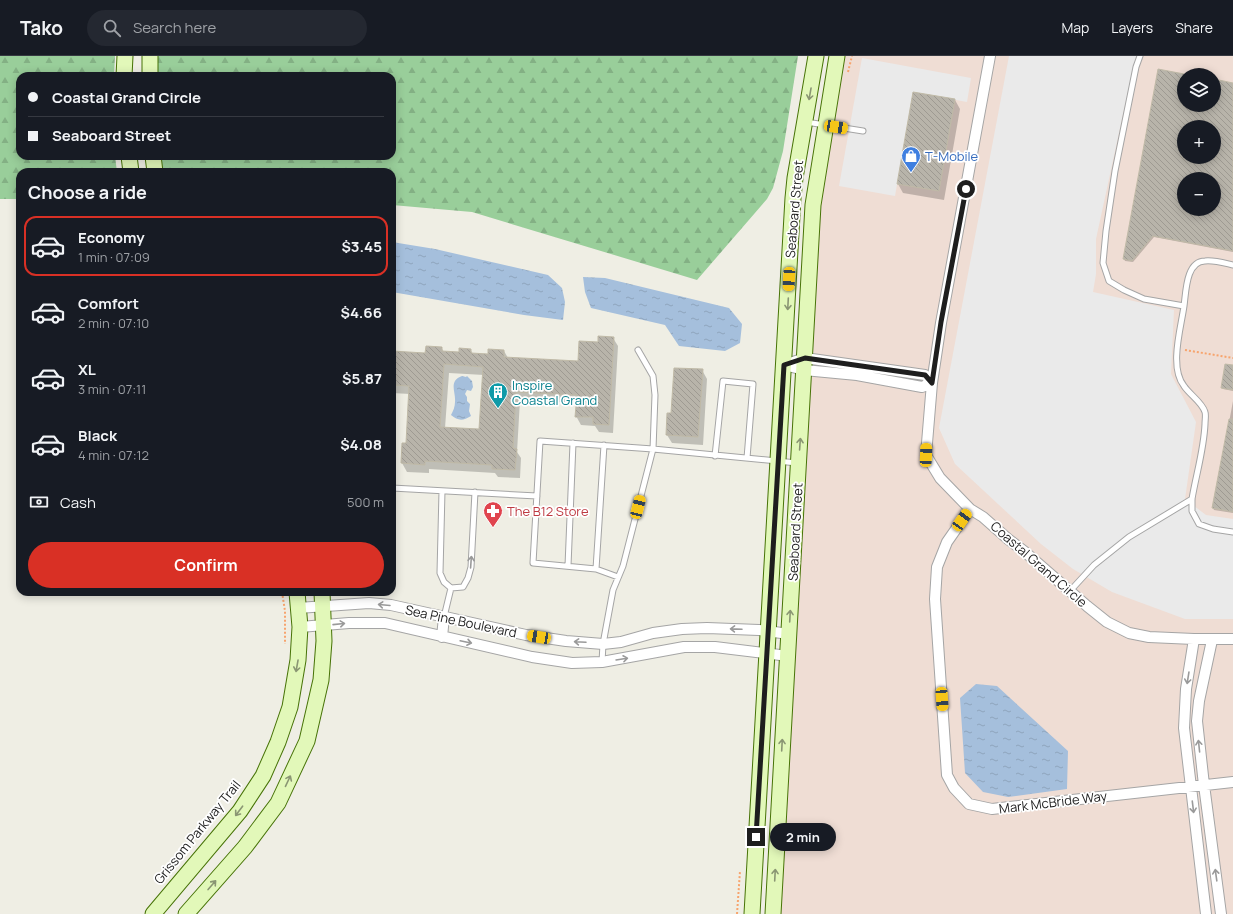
<!DOCTYPE html>
<html lang="en">
<head>
<meta charset="utf-8">
<style>
	body { margin:0; font-family:Manrope,sans-serif; background:#242831; color:#f1f3f6; height:100vh; display:flex; flex-direction:column; font-size:15px; white-space:nowrap }
	* { box-sizing:border-box; margin:0 }
	p { font-size:13px; color:#9ea1a6 }
	.icon { flex:none; width:22px; height:22px; fill:none; stroke:currentColor; stroke-width:2; stroke-linecap:round; stroke-linejoin:round }
	.map { position:relative; flex:1; overflow:hidden }
	.drawer { position:absolute; left:16px; top:112px; width:380px; height:428px; display:flex; flex-direction:column; background:#171b24; border-radius:12px; box-shadow:0 2px 10px #0003 }
	.drawer>* { flex:none }
	.hud { position:absolute; left:16px; top:16px; width:380px; height:88px; border-radius:12px; box-shadow:0 2px 10px #0003; display:grid; align-content:center; height:88px; padding:0 12px; background:#171b24 }
	.controls { position:absolute; left:1177px; top:12px; display:grid; gap:8px }
	.controls a { display:grid; place-items:center; width:44px; height:44px; border-radius:50%; background:#171b24; box-shadow:0 2px 10px #0003; font-size:20px }
	.end { position:absolute; width:18px; height:18px; margin:-9px; border:5px solid #1e1e1e; background:#fff; box-shadow:0 0 0 2px #fff }
	.from { border-radius:50% }
	.bubble { position:absolute; height:28px; border-radius:14px; background:#171b24; box-shadow:0 2px 10px #0003; font-size:13px; font-weight:700; line-height:28px; text-align:center }
	.car { position:absolute; width:12px; height:24px; margin:-12px -6px; border-radius:5px; box-shadow:0 0 3px 1px #0007; background:linear-gradient(#f5c518 24%,#345 0 40%,#f5c518 0 76%,#345 0 86%,#f5c518 0) }
	.hud b { display:flex; align-items:center; gap:14px; height:38px; font-size:15px }
	.hud b+b { border-top:1px solid #363941 }
	.hud i { width:10px; height:10px; background:#f1f3f6 }
	ul { padding:0; list-style:none }
	li { display:flex; align-items:center; gap:12px; height:60px; margin:0 8px 6px; padding:0 4px; border:2px solid transparent; border-radius:12px }
	li div { flex:1 }
	li b { display:block; font-size:15px }
	li em { font-style:normal; font-weight:700 }
	li.selected { border-color:#d93025 }
	li>.icon { width:36px; height:36px; stroke-width:1.5 }
	h2 { padding:0 12px; font-size:18px; line-height:48px }
	.pay { display:flex; align-items:center; gap:10px; height:44px; padding:0 12px; font-size:15px }
	.pay p { margin-inline-start:auto }
	.primary-button { display:flex; gap:8px; margin-top:auto; padding:8px 12px }
	.primary-button a { flex:1; height:46px; border-radius:24px; background:#d93025; color:#fff; font-size:16px; font-weight:700; line-height:46px; text-align:center }
	header { display:flex; align-items:center; gap:24px; box-sizing:border-box; height:56px; padding:0 20px; background:#171b24; border-bottom:1px solid #363941 }
	header strong { font-size:19px }
	nav { display:flex; gap:22px; margin-inline-start:auto; font-size:14px }
	.search { width:280px; height:36px; background:#242831; display:flex; align-items:center; gap:10px; box-sizing:border-box; padding:0 14px; border-radius:22px; color:#9ea1a6; font-size:15px }
	.map>svg:first-child { display:block }
</style>
</head>
<body>
<header>
<strong>Tako</strong>
<div class="search"><svg class="icon" aria-label="search" viewBox="0 0 24 24"><circle cx="10" cy="10" r="6"/><path d="M15 15l6 6"/></svg>Search here</div>
<nav><a>Map</a><a>Layers</a><a>Share</a></nav>
</header>
<div class="map">
<svg width="1233" height="858" viewBox="0 0 1233 858">
	<defs>
		<pattern id="forest-firs" width="22" height="20" patternUnits="userSpaceOnUse"><rect width="22" height="20" fill="#99ce9a"/><path d="M5 1l3.5 6h-7zM16 11l3.5 6h-7z" fill="#83b084"/></pattern>
		<pattern id="water-ripples" width="26" height="14" patternUnits="userSpaceOnUse"><rect width="26" height="14" fill="#a5bfdc"/><path d="M2 4q2-2 4 0t4 0M15 11q2-2 4 0t4 0" fill="none" stroke="#8ea4bc"/></pattern>
		<pattern id="building-back-hatch" width="6" height="6" patternUnits="userSpaceOnUse"><rect width="6" height="6" fill="#b8b4aa"/><path d="M-1 5l2 2M0 0l6 6M5-1l2 2" fill="none" stroke="#9e9a92"/></pattern>
	</defs>
	<rect width="100%" height="100%" fill="#efeee4"/>
	<path fill="#efddd4" fill-rule="evenodd" d="M 837,0 L 1233,0 L 1233,858 L 773,858 L 813,149 ZM 1184,19 L 1214,19 L 1214,49 L 1184,49 ZM 1184,71 L 1214,71 L 1214,101 L 1184,101 ZM 1184,123 L 1214,123 L 1214,153 L 1184,153 Z"/>
	<path fill="url(#forest-firs)" d="M 0,0 L 115,0 L 114,20 L 20,20 L 20,100 L 115,100 L 117,116 L 20,116 L 20,143 L 0,143 Z
		M 155,0 L 798,0 L 783,95 L 773,132 L 767,143 L 697,224 L 472,156 L 392,149 L 392,116 L 157,116 L 154,100 L 392,100 L 392,20 L 153,20 Z"/>
	<path fill="#eaeaea" d="M 1009,0 L 1137,0 L 1133,12 L 1096,183 L 1096,218 L 1093,236 L 1174,254 L 1171,318 L 1196,366 L 1185,443 L 1206,459 L 1233,463 L 1233,563 L 1185,563 L 1112,536 L 1073,513 L 1041,488 L 955,408 L 939,372 Z
		M 862,2 L 971,22 L 967,46 L 913,36 L 895,140 L 839,130 Z"/>
	<path fill="url(#water-ripples)" d="M 392,186 L 435,193 L 548,219 L 562,232 L 565,246 L 563,264 L 524,259 L 392,236 Z
		M 583,221 L 605,222 L 729,252 L 742,268 L 740,287 L 725,295 L 679,290 L 665,269 L 591,252 L 585,236 Z
		M 462,320 L 466,321 L 467,320 L 472,325 L 473,331 L 471,335 L 467,334 L 465,338 L 467,341 L 467,345 L 470,348 L 469,355 L 471,360 C 463,365 458,365 451,359 C 453,355 455,351 455,346 C 456,336 448,325 462,320 Z
		M 976,628 L 997,630 L 1068,695 L 1067,733 L 1008,741 L 983,736 L 965,717 L 960,642 Z"/>
	<path fill="#0003" fill-rule="evenodd" d="M 1159,14 L 1185,19 L 1184,49 L 1214,49 L 1214,24 L 1233,28 L 1233,196 L 1154,181 L 1133,206 L 1125,205 L 1124,203 ZM 1184,71 L 1214,71 L 1214,101 L 1184,101 ZM 1184,123 L 1214,123 L 1214,153 L 1184,153 Z
		M 914,37 L 955,44 L 960,53 L 944,144 L 903,137 L 898,128 Z
		M 613,282 L 618,290 L 613,377 L 599,376 L 595,370 L 581,369 L 576,360 L 577,347 L 520,344 L 517,396 L 521,402 L 520,422 L 498,421 L 495,417 L 429,413 L 429,417 L 407,416 L 402,407 L 403,388 L 407,388 L 410,338 L 392,337 L 392,296 L 426,298 L 441,291 L 444,296 L 460,297 L 470,293 L 473,298 L 489,299 L 504,295 L 508,302 L 579,306 L 599,287 ZM 449,317 L 484,319 L 480,374 L 445,372 Z
		M 1233,310 L 1233,335 L 1223,333 L 1222,332 Z
		M 702,314 L 707,323 L 703,389 L 672,387 L 667,379 Z
		M 1233,345 L 1233,457 L 1214,454 L 1213,452 Z"/>
	<path fill="url(#building-back-hatch)" stroke="#c0baa7" fill-rule="evenodd" d="M 1158,13 L 1184,18 L 1184,49 L 1214,49 L 1214,23 L 1233,27 L 1233,195 L 1153,180 L 1132,205 L 1123,203 ZM 1184,71 L 1214,71 L 1214,101 L 1184,101 ZM 1184,123 L 1214,123 L 1214,153 L 1184,153 Z
		M 913,36 L 955,43 L 939,135 L 897,128 Z
		M 598,280 L 614,281 L 609,369 L 593,368 L 593,361 L 575,361 L 577,339 L 516,336 L 513,392 L 517,393 L 515,414 L 492,413 L 492,409 L 425,405 L 425,409 L 401,407 L 402,387 L 406,387 L 409,330 L 392,329 L 392,295 L 425,297 L 426,290 L 442,291 L 442,295 L 459,296 L 459,292 L 471,293 L 471,297 L 488,298 L 488,293 L 504,294 L 504,301 L 578,305 L 579,285 L 598,286 ZM 444,308 L 483,311 L 479,373 L 440,371 Z
		M 1225,308 L 1233,309 L 1233,334 L 1221,332 Z
		M 674,312 L 703,313 L 698,381 L 666,379 L 667,357 L 671,357 Z
		M 1229,363 L 1233,363 L 1233,456 L 1212,452 Z"/>
	<g fill="none" stroke-linecap="round" stroke-linejoin="round">
		<g stroke="#a5a5a5" stroke-width="7">
			<path id="lane" d="M 1140,0 L 1136,11 L 1115,115 L 1106,175 L 1103,207 L 1109,225 L 1124,234 L 1144,243 L 1184,250 C 1181,272 1169,311 1184,330 C 1190,339 1202,346 1205,356 C 1206,359 1205,364 1205,368 C 1204,393 1196,419 1192,443 L 1192,455 L 1199,468 L 1213,473 L 1233,476
				M 806,66 L 863,75
				M 1184,250 C 1186,236 1186,205 1205,205 C 1214,204 1224,207 1233,209
				M 604,389 L 596,513 L 533,507 L 540,385 L 653,393 L 655,339 L 653,320 L 638,294
				M 715,400 L 723,325 L 753,328 L 747,402
				M 392,432 L 537,440
				M 442,435 L 440,517 L 444,526 L 451,532
				M 568,510 L 573,387
				M 596,513 L 618,521
				M 451,532 L 463,531 L 468,522 L 471,511 L 475,436
				M 1070,535 L 1094,509 L 1129,481 L 1192,443
				M 444,561 L 451,532
				M 602,606 L 603,588 L 613,534 L 623,510 L 653,393 L 797,407"/>
		</g>
		<g stroke="#a5a5a5" stroke-width="12">
			<path id="street" d="M 990,0 L 941,267 L 932,327 L 926,399 L 940,422 L 970,453 L 983,461 L 1008,483 L 1025,496 L 1087,550 L 1107,566 L 1129,577 L 1149,581 L 1194,583 L 1233,583
				M 805,302 L 925,319 L 932,327 L 922,331 L 857,319 L 804,314 L 784,309 Z
				M 970,453 L 947,486 L 937,511 L 935,543 L 947,719 L 954,732 L 969,748 L 992,753 L 1233,726
				M 298,552 L 369,547 L 391,549 L 526,579 L 566,585 L 603,588 L 621,586 L 653,577 L 682,573 L 707,572 L 759,574 L 789,578
				M 300,571 L 349,567 L 385,567 L 532,601 L 572,607 L 602,606 L 684,591 L 715,591 L 788,600
				M 442,581 L 444,561
				M 1194,583 L 1186,633 L 1184,672 L 1206,858
				M 1212,584 L 1199,645 L 1197,665 L 1204,729 L 1221,858"/>
		</g>
		<g stroke="#477307" stroke-width="17">
			<path id="secondary" d="M 124,20 L 125,0
				M 150,20 L 150,0
				M 129,100 L 131,116
				M 153,100 L 155,116
				M 153,858 L 240,755 L 263,720 L 278,686 L 290,651 L 298,604 L 300,571 L 297,536
				M 186,858 L 245,791 L 278,747 L 307,685 L 321,624 L 324,585 L 322,536
				M 752,858 L 793,142 L 795,122 L 816,0
				M 773,858 L 813,149 L 837,0"/>
		</g>
		<path stroke="#f7a46d" stroke-width="2" stroke-dasharray="2 2" stroke-linecap="butt" d="M 848,16 L 852,0
			M 1185,294 L 1233,302
			M 282,536 L 285,555 L 285,588
			M 737,858 L 740,815"/>
		<use href="#lane" stroke="#fff" stroke-width="5"/>
		<use href="#street" stroke="#fff" stroke-width="10"/>
		<use href="#secondary" stroke="#e2f8b9" stroke-width="15"/>
	</g>
	<defs><path id="oneway-shaft" d="M-6 0H5M1.5-3L5.5 0L1.5 3" fill="none" stroke-width="1.6" stroke-linecap="round" stroke-linejoin="round"/></defs>
	<g stroke="#8a9673">
		<use href="#oneway-shaft" transform="translate(810 38) rotate(100)"/>
		<use href="#oneway-shaft" transform="translate(788 248) rotate(93)"/>
		<use href="#oneway-shaft" transform="translate(800 388) rotate(-86)"/>
		<use href="#oneway-shaft" transform="translate(790 560) rotate(-87)"/>
		<use href="#oneway-shaft" transform="translate(297 610) rotate(100)"/>
		<use href="#oneway-shaft" transform="translate(782 689) rotate(-87)"/>
		<use href="#oneway-shaft" transform="translate(288 725) rotate(-65)"/>
		<use href="#oneway-shaft" transform="translate(239 755) rotate(127)"/>
		<use href="#oneway-shaft" transform="translate(775 819) rotate(-87)"/>
		<use href="#oneway-shaft" transform="translate(212 829) rotate(-49)"/>
	</g>
	<g stroke="#9a9a9a">
		<use href="#oneway-shaft" transform="translate(471 506) rotate(-86)"/>
		<use href="#oneway-shaft" transform="translate(384 549) rotate(-175)"/>
		<use href="#oneway-shaft" transform="translate(339 568) rotate(-6)"/>
		<use href="#oneway-shaft" transform="translate(736 573) rotate(-178)"/>
		<use href="#oneway-shaft" transform="translate(466 586) rotate(12)"/>
		<use href="#oneway-shaft" transform="translate(580 586) rotate(-177)"/>
		<use href="#oneway-shaft" transform="translate(622 603) rotate(-9)"/>
		<use href="#oneway-shaft" transform="translate(1188 622) rotate(99)"/>
		<use href="#oneway-shaft" transform="translate(1199 690) rotate(-96)"/>
		<use href="#oneway-shaft" transform="translate(1193 751) rotate(83)"/>
		<use href="#oneway-shaft" transform="translate(1216 819) rotate(-98)"/>
	</g>
	<g fill="none" stroke-linecap="round" stroke-linejoin="round">
		<path stroke="#1e1e1e" stroke-width="5" d="M 756,781 L 784,309 L 805,302 L 925,319 L 932,327 L 941,266 L 966,133"/>
	</g>
	<defs>
		<g id="shop-pin" transform="scale(1)"><path d="M0 17L-7.5 6A9.5 9.5 0 1 1 7.5 6Z" fill="#3f7fe0" stroke="#fff"/><path d="M-5-2.5h2.3a2.7 3.5 0 0 1 5.4 0H5L5.5 6h-11ZM-1.5-2.5h3a1.5 2.3 0 0 0-3 0Z" fill="#fff"/></g>
		<g id="building-pin" transform="scale(1)"><path d="M0 17L-7.5 6A9.5 9.5 0 1 1 7.5 6Z" fill="#0f9aa8" stroke="#fff"/><path d="M-4-6H4V6H1V3H-1V6H-4ZM-2.5-4.3h1.7v1.8h-1.7ZM.8-4.3h1.7v1.8H.8ZM-2.5-1h1.7V.8h-1.7ZM.8-1h1.7V.8H.8Z" fill="#fff"/></g>
		<g id="pharmacy-pin" transform="scale(1)"><path d="M0 17L-7.5 6A9.5 9.5 0 1 1 7.5 6Z" fill="#e0444e" stroke="#fff"/><path d="M-2-6h4v4h4v4h-4v4h-4v-4h-4v-4h4Z" fill="#fff"/></g>
	</defs>
	<g fill-rule="evenodd">
		<use href="#shop-pin" x="911" y="100"/>
		<use href="#building-pin" x="498" y="336"/>
		<use href="#pharmacy-pin" x="493" y="455"/>
	</g>
	<g text-anchor="middle" stroke-width="3.5" stroke-linejoin="round" paint-order="stroke">
		<g font-size="13" fill="#366cbe" stroke="#fff" text-anchor="start">
			<text x="925" y="105">T-Mobile</text>
		</g>
		<g font-size="13" fill="#1e1e1e" stroke="#fff">
			<text transform="translate(794 153) rotate(-85)" y="5">Seaboard Street</text>
			<text transform="translate(795 476) rotate(-87)" y="5">Seaboard Street</text>
			<text transform="translate(1039 508) rotate(41)" y="5">Coastal Grand Circle</text>
			<text transform="translate(461 565) rotate(12)" y="5">Sea Pine Boulevard</text>
			<text transform="translate(1053 746) rotate(-7)" y="5">Mark McBride Way</text>
			<text transform="translate(197 776) rotate(-51)" y="5">Grissom Parkway Trail</text>
		</g>
		<g font-size="13" fill="#0d838f" stroke="#fff" text-anchor="start">
			<text x="512" y="334">Inspire<tspan x="512" dy="15">Coastal Grand</tspan></text>
		</g>
		<g font-size="13" fill="#be3a42" stroke="#fff" text-anchor="start">
			<text x="507" y="460">The B12 Store</text>
		</g>
	</g>
</svg>
<div class="controls">
<a><svg class="icon" aria-label="layers" viewBox="0 0 24 24"><path d="M12 4l9 5-9 5-9-5zM3 14l9 5 9-5"/></svg></a>
<a>+</a>
<a>−</a>
</div>
<i class="end from" style="left:966px;top:133px"></i>
<i class="end" style="left:756px;top:781px"></i>
<div class="bubble" style="left:770px;top:767px;width:66px">2 min</div>
<i class="car" style="left:836px;top:71px;rotate:99deg"></i>
<i class="car" style="left:789px;top:223px;rotate:183deg"></i>
<i class="car" style="left:926px;top:399px;rotate:2deg"></i>
<i class="car" style="left:638px;top:451px;rotate:14deg"></i>
<i class="car" style="left:962px;top:464px;rotate:35deg"></i>
<i class="car" style="left:539px;top:581px;rotate:279deg"></i>
<i class="car" style="left:942px;top:643px;rotate:176deg"></i>
<div class="hud">
<b><i class="from"></i>Coastal Grand Circle</b>
<b><i></i>Seaboard Street</b>
</div>
<section class="drawer">
<h2>Choose a ride</h2>
<ul>
<li class="selected"><svg class="icon" aria-label="car" viewBox="0 0 24 24"><path d="M5 17H2v-5l4-1 3-4h7l3 4 3 1v5h-3M9 17h6M6 11h13"/><circle cx="7" cy="17" r="2"/><circle cx="17" cy="17" r="2"/></svg><div><b>Economy</b><p>1 min · 07:09</p></div><em>$3.45</em></li>
<li><svg class="icon" aria-label="car" viewBox="0 0 24 24"><path d="M5 17H2v-5l4-1 3-4h7l3 4 3 1v5h-3M9 17h6M6 11h13"/><circle cx="7" cy="17" r="2"/><circle cx="17" cy="17" r="2"/></svg><div><b>Comfort</b><p>2 min · 07:10</p></div><em>$4.66</em></li>
<li><svg class="icon" aria-label="car" viewBox="0 0 24 24"><path d="M5 17H2v-5l4-1 3-4h7l3 4 3 1v5h-3M9 17h6M6 11h13"/><circle cx="7" cy="17" r="2"/><circle cx="17" cy="17" r="2"/></svg><div><b>XL</b><p>3 min · 07:11</p></div><em>$5.87</em></li>
<li><svg class="icon" aria-label="car" viewBox="0 0 24 24"><path d="M5 17H2v-5l4-1 3-4h7l3 4 3 1v5h-3M9 17h6M6 11h13"/><circle cx="7" cy="17" r="2"/><circle cx="17" cy="17" r="2"/></svg><div><b>Black</b><p>4 min · 07:12</p></div><em>$4.08</em></li>
</ul>
<div class="pay"><svg class="icon" aria-label="cash" viewBox="0 0 24 24"><path d="M3 7h18v10H3z"/><circle cx="12" cy="12" r="2"/></svg>Cash<p>500 m</p></div>
<div class="primary-button"><a>Confirm</a></div>
</section>
</div>
</body>
</html>
